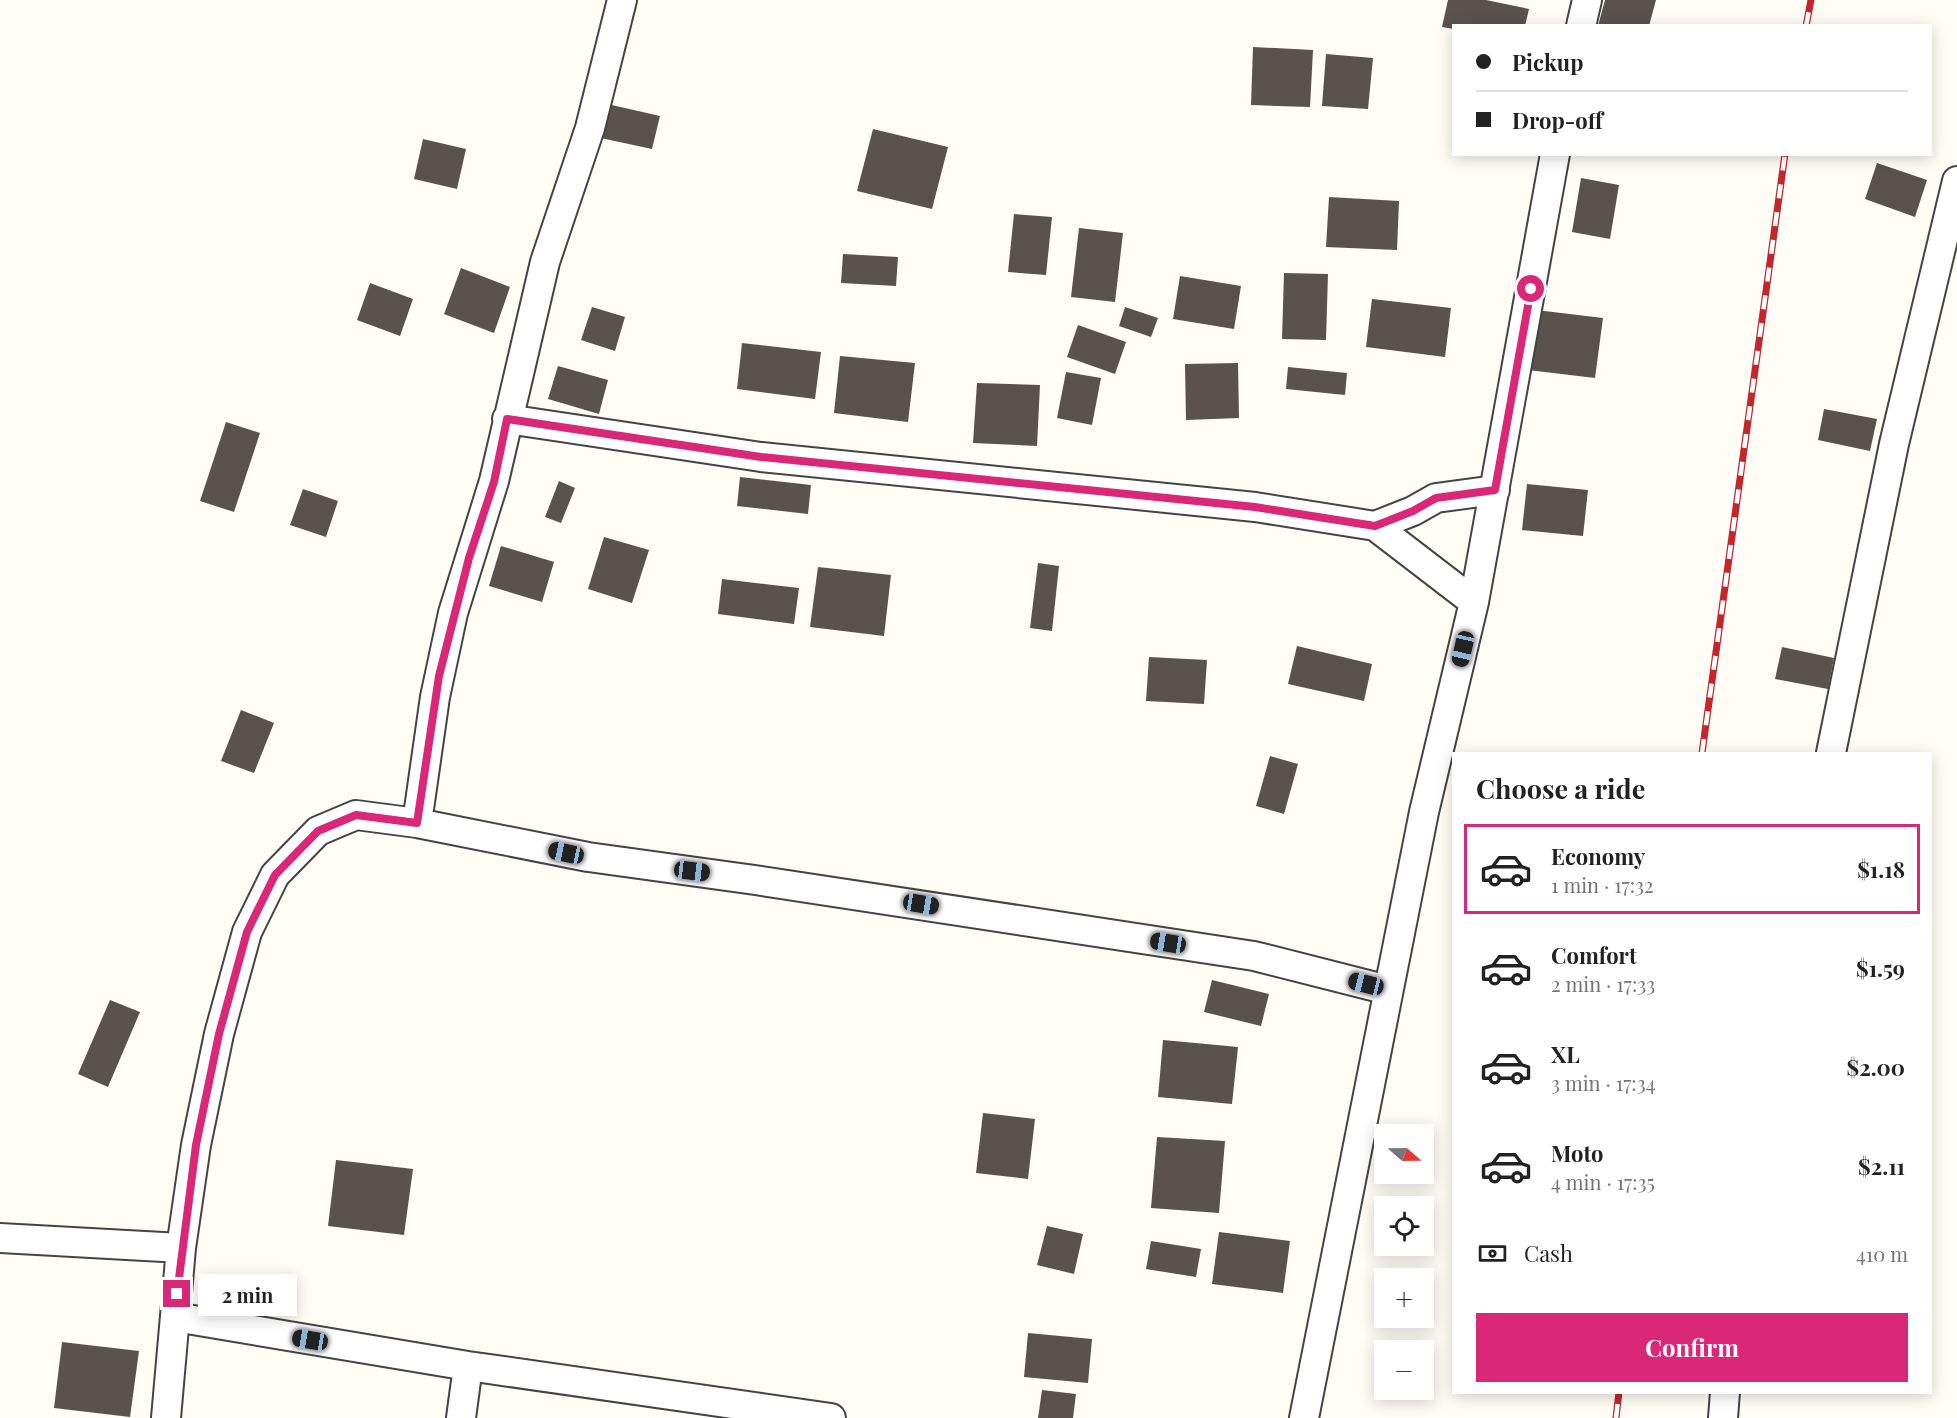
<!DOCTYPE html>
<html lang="en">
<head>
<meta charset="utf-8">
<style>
	body { margin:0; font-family:"Playfair Display",serif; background:#f2f2f2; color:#222; height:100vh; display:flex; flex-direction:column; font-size:22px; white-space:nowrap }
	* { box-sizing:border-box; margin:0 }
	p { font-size:20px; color:#767676 }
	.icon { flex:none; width:33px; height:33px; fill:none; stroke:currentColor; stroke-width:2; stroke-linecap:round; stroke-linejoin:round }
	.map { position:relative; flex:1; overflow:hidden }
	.details { position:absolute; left:1452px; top:752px; width:480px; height:642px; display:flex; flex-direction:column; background:#fff; border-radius:0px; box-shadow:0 3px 15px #0003 }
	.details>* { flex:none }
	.hud { position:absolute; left:1452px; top:24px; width:480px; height:132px; border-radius:0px; box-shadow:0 3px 15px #0003; display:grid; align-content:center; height:132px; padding:0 24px; background:#fff }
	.needle { width:39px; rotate:110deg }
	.controls { position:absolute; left:1374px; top:1124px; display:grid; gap:12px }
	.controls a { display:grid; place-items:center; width:60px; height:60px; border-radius:0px; background:#fff; box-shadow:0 3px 15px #0003; font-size:30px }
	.end { position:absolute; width:27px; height:27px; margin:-14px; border:8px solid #db2777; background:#fff; box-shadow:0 0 0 3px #fff }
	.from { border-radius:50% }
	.bubble { position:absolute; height:42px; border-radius:0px; background:#fff; box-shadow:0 3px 15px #0003; font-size:20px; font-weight:700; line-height:42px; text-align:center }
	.car { position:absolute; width:18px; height:36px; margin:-18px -9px; border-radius:8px; box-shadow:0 0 4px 2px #0007; background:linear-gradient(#222 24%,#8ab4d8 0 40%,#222 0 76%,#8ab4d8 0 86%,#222 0) }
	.hud b { display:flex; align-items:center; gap:21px; height:57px; font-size:22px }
	.hud b+b { border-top:2px solid #e0e0e0 }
	.hud i { width:15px; height:15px; background:#222 }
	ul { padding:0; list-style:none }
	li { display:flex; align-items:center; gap:18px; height:90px; margin:0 12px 9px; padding:0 12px; border:3px solid transparent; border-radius:0px }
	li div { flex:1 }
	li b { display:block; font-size:22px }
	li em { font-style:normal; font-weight:700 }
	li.selected { border-color:#db2777 }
	li>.icon { width:54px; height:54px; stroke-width:1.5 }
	h2 { padding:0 24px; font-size:27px; line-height:72px }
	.pay { display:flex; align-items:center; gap:15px; height:66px; padding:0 24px; font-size:22px }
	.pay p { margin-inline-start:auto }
	.action { display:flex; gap:12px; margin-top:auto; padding:12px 24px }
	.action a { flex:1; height:69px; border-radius:0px; background:#db2777; color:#fff; font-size:24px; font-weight:700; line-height:69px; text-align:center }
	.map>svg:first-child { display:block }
</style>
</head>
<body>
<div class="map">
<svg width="1957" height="1418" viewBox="0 0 1957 1418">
	<rect width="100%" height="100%" fill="#fffdf5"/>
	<path fill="#5a524d" d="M 1448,0 L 1486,0 L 1529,9 L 1525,26 L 1454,26 L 1454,29 L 1442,27 Z
		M 1605,0 L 1656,0 L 1649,26 L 1598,26 Z
		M 1253,47 L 1313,50 L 1310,107 L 1251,105 Z
		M 1326,54 L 1373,58 L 1368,109 L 1322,106 Z
		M 603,103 L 660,116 L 652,149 L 596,137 Z
		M 873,129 L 948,147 L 932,209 L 857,191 Z
		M 423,139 L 466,149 L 457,189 L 414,179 Z
		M 1877,163 L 1927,180 L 1915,217 L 1865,199 Z
		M 1581,178 L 1619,185 L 1610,239 L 1572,232 Z
		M 1329,197 L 1399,201 L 1397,250 L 1326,247 Z
		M 1014,214 L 1052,217 L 1046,275 L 1008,272 Z
		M 1079,228 L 1123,233 L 1115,302 L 1071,297 Z
		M 843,254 L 898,257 L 896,286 L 841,283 Z
		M 461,268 L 510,287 L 494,333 L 444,314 Z
		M 1284,273 L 1328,274 L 1326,340 L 1282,339 Z
		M 1180,276 L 1241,286 L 1234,329 L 1173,319 Z
		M 370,283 L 413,299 L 400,336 L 357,320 Z
		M 1372,299 L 1451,308 L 1445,357 L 1366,347 Z
		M 592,307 L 625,317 L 615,351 L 581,340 Z
		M 1125,307 L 1158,318 L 1151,337 L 1119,326 Z
		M 1536,310 L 1603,318 L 1595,378 L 1528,370 Z
		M 1078,325 L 1126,342 L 1115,374 L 1067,357 Z
		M 742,343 L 821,352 L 815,399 L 737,389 Z
		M 840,356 L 915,363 L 908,422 L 834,413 Z
		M 1238,363 L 1239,418 L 1186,420 L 1185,364 Z
		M 558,366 L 608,380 L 599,414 L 548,399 Z
		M 1288,367 L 1347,373 L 1345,395 L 1286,389 Z
		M 1066,372 L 1101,378 L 1092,425 L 1057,418 Z
		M 977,383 L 1040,385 L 1037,446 L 973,443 Z
		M 1824,409 L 1877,419 L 1870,451 L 1818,440 Z
		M 226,422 L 260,433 L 234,512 L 200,501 Z
		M 740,477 L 811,485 L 808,514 L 737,506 Z
		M 559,481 L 575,488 L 561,523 L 545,517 Z
		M 1527,484 L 1588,490 L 1583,536 L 1522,530 Z
		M 303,489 L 338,501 L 326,537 L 290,525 Z
		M 604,537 L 649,550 L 632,603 L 588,589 Z
		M 501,546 L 554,562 L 542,602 L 489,586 Z
		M 1038,563 L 1059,566 L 1052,631 L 1030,628 Z
		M 818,567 L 891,575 L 884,636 L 810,627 Z
		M 722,579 L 799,588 L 794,624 L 718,614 Z
		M 1297,646 L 1372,664 L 1364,701 L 1288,684 Z
		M 1782,647 L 1834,658 L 1828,689 L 1775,679 Z
		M 1149,657 L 1207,660 L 1204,704 L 1146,701 Z
		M 241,710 L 274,723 L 254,773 L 221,761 Z
		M 1270,756 L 1298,764 L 1284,814 L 1256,806 Z
		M 1212,980 L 1269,994 L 1261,1026 L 1204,1012 Z
		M 110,1000 L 140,1012 L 108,1087 L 78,1074 Z
		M 1163,1040 L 1238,1047 L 1232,1104 L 1158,1097 Z
		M 983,1113 L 1035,1119 L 1028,1179 L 976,1173 Z
		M 1157,1137 L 1225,1141 L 1219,1213 L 1151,1208 Z
		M 336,1160 L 413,1169 L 404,1235 L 328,1226 Z
		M 1047,1226 L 1083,1234 L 1074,1274 L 1037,1265 Z
		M 1219,1232 L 1290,1241 L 1283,1293 L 1212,1284 Z
		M 1151,1241 L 1201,1249 L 1196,1277 L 1146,1269 Z
		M 1028,1333 L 1092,1339 L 1088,1383 L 1024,1377 Z
		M 62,1342 L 139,1351 L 130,1417 L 54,1408 Z
		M 1042,1390 L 1076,1394 L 1073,1418 L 1038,1418 Z"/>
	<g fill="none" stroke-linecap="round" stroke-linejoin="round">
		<g stroke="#444" stroke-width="32">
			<path id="street" d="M 1581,26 L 1587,0
				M 507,419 L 761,457 L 1255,507 L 1375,526 L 1474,602
				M 1375,526 L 1413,511 L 1436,498 L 1495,490
				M 1831,753 L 1894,444 L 1957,181
				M 417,823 L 435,697 L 453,613 L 494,481 L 545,262 L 590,128 L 622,0
				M 0,1238 L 181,1248
				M 175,1317 L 468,1366 L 831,1418
				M 166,1418 L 181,1248 L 196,1145 L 219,1034 L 247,932 L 275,875 L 318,831 L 356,815 L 417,823 L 588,857 L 755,880 L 1254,956 L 1388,990
				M 461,1418 L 468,1366
				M 1304,1418 L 1424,812 L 1474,602 L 1555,154
				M 1723,1418 L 1725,1392"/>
		</g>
		<use href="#street" stroke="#fff" stroke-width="28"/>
		<g stroke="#c4262e" stroke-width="7">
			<path id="rail" d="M 1806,26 L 1811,0
				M 1702,753 L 1785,154
				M 1616,1418 L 1619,1392"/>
		</g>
		<use href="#rail" stroke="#fff" stroke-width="4.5" stroke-dasharray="14" stroke-linecap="butt"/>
	</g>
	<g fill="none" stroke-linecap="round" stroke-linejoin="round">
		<path stroke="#db2777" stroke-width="8" d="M 177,1294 L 196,1145 L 219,1034 L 247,932 L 275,875 L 318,831 L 356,815 L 417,823 L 439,676 L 469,558 L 494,482 L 507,419 L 761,457 L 1255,507 L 1375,526 L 1413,511 L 1436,498 L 1495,490 L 1531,289"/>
	</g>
</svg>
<div class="controls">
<a><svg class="needle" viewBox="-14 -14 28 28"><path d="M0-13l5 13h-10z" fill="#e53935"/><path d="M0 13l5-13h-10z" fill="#767676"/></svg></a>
<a><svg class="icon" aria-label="locate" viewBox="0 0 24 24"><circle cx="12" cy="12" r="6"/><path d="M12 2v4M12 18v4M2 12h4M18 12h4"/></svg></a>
<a>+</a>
<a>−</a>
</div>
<i class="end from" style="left:1531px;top:289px"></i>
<i class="end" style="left:177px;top:1294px"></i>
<div class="bubble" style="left:198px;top:1274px;width:99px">2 min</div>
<i class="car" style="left:1463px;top:649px;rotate:193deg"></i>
<i class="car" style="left:566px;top:853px;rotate:282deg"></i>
<i class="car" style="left:692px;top:871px;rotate:97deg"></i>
<i class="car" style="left:921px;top:904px;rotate:99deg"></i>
<i class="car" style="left:1168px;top:943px;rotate:279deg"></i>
<i class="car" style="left:1366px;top:984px;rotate:284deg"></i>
<i class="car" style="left:310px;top:1340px;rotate:279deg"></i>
<div class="hud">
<b><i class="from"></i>Pickup</b>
<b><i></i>Drop-off</b>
</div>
<section class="details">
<h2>Choose a ride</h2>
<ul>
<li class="selected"><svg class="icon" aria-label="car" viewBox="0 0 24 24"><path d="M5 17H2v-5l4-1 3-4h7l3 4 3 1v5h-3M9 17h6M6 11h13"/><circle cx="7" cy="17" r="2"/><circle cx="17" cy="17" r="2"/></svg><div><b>Economy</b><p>1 min · 17:32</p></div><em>$1.18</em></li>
<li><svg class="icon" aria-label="car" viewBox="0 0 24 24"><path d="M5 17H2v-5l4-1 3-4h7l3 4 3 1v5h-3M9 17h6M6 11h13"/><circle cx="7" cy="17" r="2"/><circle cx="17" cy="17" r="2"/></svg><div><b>Comfort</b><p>2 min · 17:33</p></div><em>$1.59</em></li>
<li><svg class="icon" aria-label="car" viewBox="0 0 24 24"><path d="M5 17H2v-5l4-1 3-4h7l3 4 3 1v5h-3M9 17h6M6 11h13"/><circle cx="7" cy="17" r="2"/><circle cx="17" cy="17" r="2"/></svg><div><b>XL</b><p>3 min · 17:34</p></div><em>$2.00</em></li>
<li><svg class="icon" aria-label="car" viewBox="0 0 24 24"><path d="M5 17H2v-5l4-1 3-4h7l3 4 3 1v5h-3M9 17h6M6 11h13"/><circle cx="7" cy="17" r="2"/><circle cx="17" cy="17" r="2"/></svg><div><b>Moto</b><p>4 min · 17:35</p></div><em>$2.11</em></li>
</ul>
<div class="pay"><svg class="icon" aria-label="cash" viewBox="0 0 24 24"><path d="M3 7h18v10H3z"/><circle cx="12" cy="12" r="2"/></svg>Cash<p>410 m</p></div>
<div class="action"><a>Confirm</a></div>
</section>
</div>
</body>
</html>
